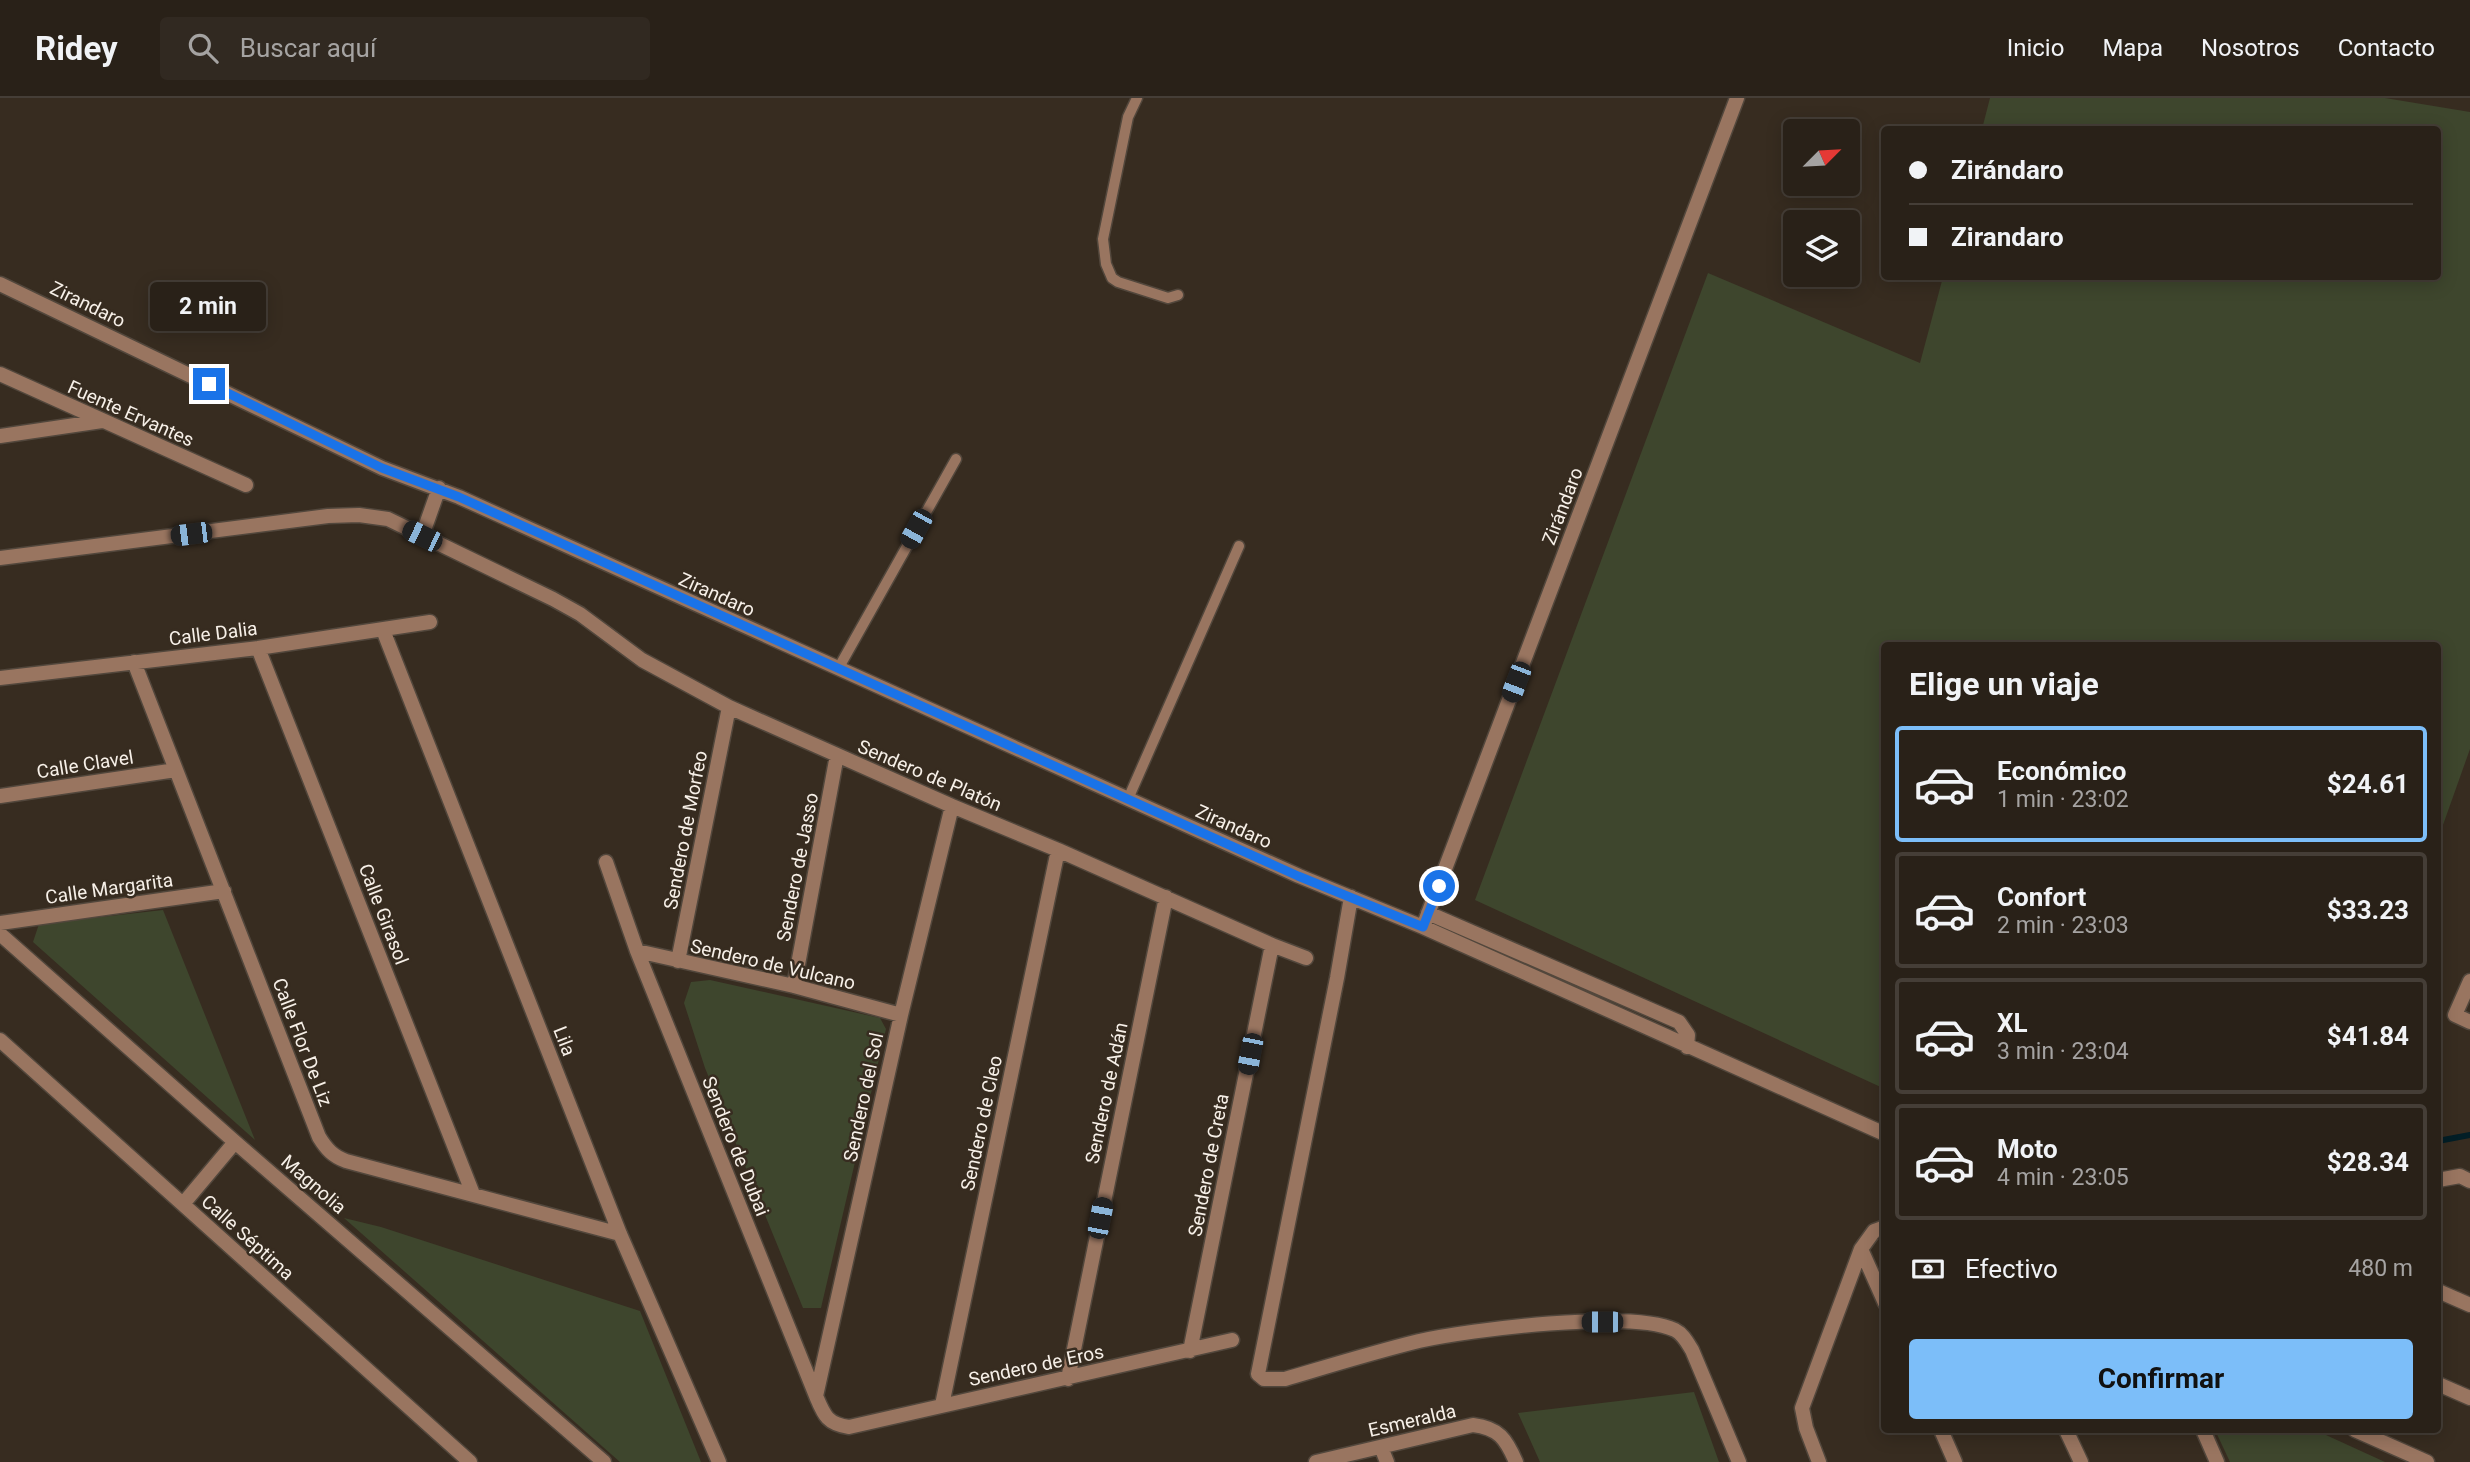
<!DOCTYPE html>
<html lang="es">
<head>
<meta charset="utf-8">
<style>
	body { margin:0; font-family:Roboto,sans-serif; background:#312921; color:#f1f3f6; height:100vh; display:flex; flex-direction:column; font-size:26px; white-space:nowrap }
	* { box-sizing:border-box; margin:0 }
	p { font-size:23px; color:#a5a3a2 }
	.icon { flex:none; width:38px; height:38px; fill:none; stroke:currentColor; stroke-width:2; stroke-linecap:round; stroke-linejoin:round }
	.map { position:relative; flex:1; overflow:hidden }
	.details { position:absolute; left:1881px; top:544px; width:560px; height:791px; display:flex; flex-direction:column; background:#292118; border-radius:7px; box-shadow:0 4px 18px #0003,0 0 0 2px #453e37 }
	.details>* { flex:none }
	.guide { position:absolute; left:1881px; top:28px; width:560px; height:154px; border-radius:7px; box-shadow:0 4px 18px #0003,0 0 0 2px #453e37; display:grid; align-content:center; height:154px; padding:0 28px; background:#292118 }
	.needle { width:46px; rotate:66deg }
	.tools { position:absolute; left:1783px; top:21px; display:grid; gap:14px }
	.tools a { display:grid; place-items:center; width:77px; height:77px; border-radius:7px; background:#292118; box-shadow:0 4px 18px #0003,0 0 0 2px #453e37; font-size:35px }
	.end { position:absolute; width:32px; height:32px; margin:-16px; border:9px solid #1a73e8; background:#fff; box-shadow:0 0 0 4px #fff }
	.from { border-radius:50% }
	.bubble { position:absolute; height:49px; border-radius:7px; background:#292118; box-shadow:0 4px 18px #0003,0 0 0 2px #453e37; font-size:23px; font-weight:700; line-height:49px; text-align:center }
	.car { position:absolute; width:21px; height:42px; margin:-21px -10px; border-radius:9px; box-shadow:0 0 5px 2px #0007; background:linear-gradient(#222 24%,#8ab4d8 0 40%,#222 0 76%,#8ab4d8 0 86%,#222 0) }
	.guide b { display:flex; align-items:center; gap:24px; height:66px; font-size:26px }
	.guide b+b { border-top:2px solid #453e37 }
	.guide i { width:18px; height:18px; background:#f1f3f6 }
	ul { padding:0; list-style:none }
	li { display:flex; align-items:center; gap:21px; height:116px; margin:0 14px 10px; padding:0 14px; border:4px solid #453e37; border-radius:7px }
	li div { flex:1 }
	li b { display:block; font-size:26px }
	li em { font-style:normal; font-weight:700 }
	li.selected { border-color:#7cbef9 }
	li>.icon { width:63px; height:63px; stroke-width:1.5 }
	h2 { padding:0 28px; font-size:32px; line-height:84px }
	.pay { display:flex; align-items:center; gap:18px; height:77px; padding:0 28px; font-size:26px }
	.pay p { margin-inline-start:auto }
	.cta { display:flex; gap:14px; margin-top:auto; padding:14px 28px }
	.cta a { flex:1; height:80px; border-radius:7px; background:#7cbef9; color:#111; font-size:28px; font-weight:700; line-height:80px; text-align:center }
	header { display:flex; align-items:center; gap:42px; box-sizing:border-box; height:98px; padding:0 35px; background:#292118; border-bottom:2px solid #453e37 }
	header strong { font-size:33px }
	nav { display:flex; gap:38px; margin-inline-start:auto; font-size:24px }
	.search { width:490px; height:63px; background:#312921; display:flex; align-items:center; gap:18px; box-sizing:border-box; padding:0 24px; border-radius:7px; color:#a5a3a2; font-size:26px }
	.map>svg:first-child { display:block }
</style>
</head>
<body>
<header>
<strong>Ridey</strong>
<div class="search"><svg class="icon" aria-label="search" viewBox="0 0 24 24"><circle cx="10" cy="10" r="6"/><path d="M15 15l6 6"/></svg>Buscar aquí</div>
<nav><a>Inicio</a><a>Mapa</a><a>Nosotros</a><a>Contacto</a></nav>
</header>
<div class="map">
<svg width="2470" height="1364" viewBox="0 0 2470 1364">
	<rect width="100%" height="100%" fill="#372c20"/>
	<path fill="#3e462d" d="M 1990,0 L 2385,0 L 2470,14 L 2470,651 L 2438,741 L 2438,548 L 1885,548 L 1885,991 L 1475,802 L 1708,175 L 1920,265 L 1943,179 L 2438,178 L 2438,32 L 1982,31 Z
		M 163,812 L 255,1042 L 33,844 L 39,826 Z
		M 710,882 L 880,920 L 886,931 L 821,1210 L 803,1210 L 705,970 L 684,905 L 691,884 Z
		M 344,1120 L 381,1129 L 640,1213 L 701,1364 L 620,1364 Z
		M 1694,1294 L 1719,1364 L 1540,1364 L 1518,1315 Z
		M 2215,1332 L 2315,1332 L 2385,1364 L 2230,1364 Z"/>
	<g fill="none" stroke-linecap="round" stroke-linejoin="round">
		<path stroke="#021e26" stroke-width="6" d="M 2438,1043 L 2470,1037"/>
		<g stroke="#52473c" stroke-width="13">
			<path id="service" d="M 1137,0 L 1128,19 L 1103,141 L 1106,166 L 1112,180 L 1118,184 L 1168,200 L 1178,197
				M 838,571 L 956,361
				M 1128,701 L 1239,448"/>
		</g>
		<g stroke="#52473c" stroke-width="17">
			<path id="minor" d="M 0,186 L 382,370 L 459,399 L 1299,778 L 1423,829 L 1885,1036
				M 0,276 L 246,387
				M 0,338 L 102,323
				M 422,438 L 439,390
				M 0,460 L 328,418 L 359,417 L 388,421 L 553,501 L 580,516 L 642,562 L 729,609 L 952,708 L 1058,752 L 1272,847 L 1306,860
				M 383,532 L 620,1136 L 719,1364
				M 258,550 L 473,1096
				M 134,564 L 319,1039 C 327,1052 333,1058 346,1063 L 620,1136
				M 0,580 L 258,550 L 430,524
				M 0,698 L 176,672
				M 606,764 L 637,853 L 816,1298 C 824,1317 827,1326 849,1329 L 1232,1242
				M 1351,799 L 1337,880 L 1258,1276 L 1264,1281 L 1285,1281 C 1329,1268 1374,1254 1419,1243 C 1469,1232 1631,1211 1675,1232 C 1683,1236 1687,1244 1692,1252 L 1739,1364
				M 1428,815 L 1679,924 L 1688,937 L 1687,949
				M 0,825 L 224,793
				M 1423,829 L 1737,0
				M 0,836 L 235,1044 L 604,1364
				M 637,853 L 794,888 L 901,917
				M 678,863 L 729,609
				M 2470,883 L 2455,917 L 2470,924
				M 794,888 L 837,657
				M 0,942 L 470,1364
				M 2438,1082 L 2460,1078 L 2470,1083
				M 183,1106 L 235,1044
				M 1861,1151 L 1885,1205
				M 2438,1193 L 2470,1207
				M 1190,1253 L 1272,847
				M 1068,1281 L 1166,799
				M 2438,1286 L 2470,1300
				M 816,1298 L 901,917 L 952,708
				M 942,1307 L 1058,752
				M 1941,1332 L 1955,1364
				M 2066,1332 L 2081,1364
				M 2203,1332 L 2217,1364
				M 2355,1332 L 2427,1364
				M 1381,1349 L 1387,1364
				M 1316,1364 L 1473,1327 C 1499,1330 1506,1341 1516,1364
				M 1819,1364 L 1806,1330 L 1802,1310 L 1861,1151 L 1874,1133 L 1885,1129"/>
		</g>
		<use href="#service" stroke="#997560" stroke-width="10"/>
		<use href="#minor" stroke="#997560" stroke-width="14"/>
	</g>
	<g fill="none" stroke-linecap="round" stroke-linejoin="round">
		<path stroke="#1a73e8" stroke-width="9" d="M 209,286 L 382,370 L 459,399 L 1298,778 L 1423,829 L 1439,788"/>
	</g>
	<g text-anchor="middle" stroke-width="5" stroke-linejoin="round" paint-order="stroke">
		<g font-size="19" fill="#f7f0e8" stroke="#372c20">
			<text transform="translate(88 206) rotate(26)" y="7">Zirandaro</text>
			<text transform="translate(131 315) rotate(24)" y="7">Fuente Ervantes</text>
			<text transform="translate(1562 408) rotate(-69)" y="7">Zirándaro</text>
			<text transform="translate(717 496) rotate(24)" y="7">Zirandaro</text>
			<text transform="translate(213 535) rotate(-7)" y="7">Calle Dalia</text>
			<text transform="translate(85 666) rotate(-9)" y="7">Calle Clavel</text>
			<text transform="translate(930 677) rotate(23)" y="7">Sendero de Platón</text>
			<text transform="translate(1234 728) rotate(24)" y="7">Zirandaro</text>
			<text transform="translate(685 732) rotate(-79)" y="7">Sendero de Morfeo</text>
			<text transform="translate(797 769) rotate(-79)" y="7">Sendero de Jasso</text>
			<text transform="translate(109 790) rotate(-8)" y="7">Calle Margarita</text>
			<text transform="translate(384 816) rotate(69)" y="7">Calle Girasol</text>
			<text transform="translate(773 866) rotate(13)" y="7">Sendero de Vulcano</text>
			<text transform="translate(565 943) rotate(69)" y="7">Lila</text>
			<text transform="translate(303 944) rotate(69)" y="7">Calle Flor De Liz</text>
			<text transform="translate(1106 995) rotate(-78)" y="7">Sendero de Adán</text>
			<text transform="translate(863 999) rotate(-78)" y="7">Sendero del Sol</text>
			<text transform="translate(981 1025) rotate(-78)" y="7">Sendero de Cleo</text>
			<text transform="translate(736 1048) rotate(68)" y="7">Sendero de Dubai</text>
			<text transform="translate(1208 1067) rotate(-79)" y="7">Sendero de Creta</text>
			<text transform="translate(314 1086) rotate(41)" y="7">Magnolia</text>
			<text transform="translate(248 1139) rotate(42)" y="7">Calle Séptima</text>
			<text transform="translate(1036 1267) rotate(-12)" y="7">Sendero de Eros</text>
			<text transform="translate(1412 1322) rotate(-13)" y="7">Esmeralda</text>
		</g>
	</g>
</svg>
<div class="tools">
<a><svg class="needle" viewBox="-14 -14 28 28"><path d="M0-13l5 13h-10z" fill="#e53935"/><path d="M0 13l5-13h-10z" fill="#a5a3a2"/></svg></a>
<a><svg class="icon" aria-label="layers" viewBox="0 0 24 24"><path d="M12 4l9 5-9 5-9-5zM3 14l9 5 9-5"/></svg></a>
</div>
<i class="end from" style="left:1439px;top:788px"></i>
<i class="end" style="left:209px;top:286px"></i>
<div class="bubble" style="left:150px;top:184px;width:116px">2 min</div>
<i class="car" style="left:916px;top:431px;rotate:209deg"></i>
<i class="car" style="left:191px;top:436px;rotate:263deg"></i>
<i class="car" style="left:422px;top:438px;rotate:296deg"></i>
<i class="car" style="left:1516px;top:584px;rotate:201deg"></i>
<i class="car" style="left:1250px;top:956px;rotate:191deg"></i>
<i class="car" style="left:1100px;top:1120px;rotate:11deg"></i>
<i class="car" style="left:1602px;top:1224px;rotate:270deg"></i>
<div class="guide">
<b><i class="from"></i>Zirándaro</b>
<b><i></i>Zirandaro</b>
</div>
<section class="details">
<h2>Elige un viaje</h2>
<ul>
<li class="selected"><svg class="icon" aria-label="car" viewBox="0 0 24 24"><path d="M5 17H2v-5l4-1 3-4h7l3 4 3 1v5h-3M9 17h6M6 11h13"/><circle cx="7" cy="17" r="2"/><circle cx="17" cy="17" r="2"/></svg><div><b>Económico</b><p>1 min · 23:02</p></div><em>$24.61</em></li>
<li><svg class="icon" aria-label="car" viewBox="0 0 24 24"><path d="M5 17H2v-5l4-1 3-4h7l3 4 3 1v5h-3M9 17h6M6 11h13"/><circle cx="7" cy="17" r="2"/><circle cx="17" cy="17" r="2"/></svg><div><b>Confort</b><p>2 min · 23:03</p></div><em>$33.23</em></li>
<li><svg class="icon" aria-label="car" viewBox="0 0 24 24"><path d="M5 17H2v-5l4-1 3-4h7l3 4 3 1v5h-3M9 17h6M6 11h13"/><circle cx="7" cy="17" r="2"/><circle cx="17" cy="17" r="2"/></svg><div><b>XL</b><p>3 min · 23:04</p></div><em>$41.84</em></li>
<li><svg class="icon" aria-label="car" viewBox="0 0 24 24"><path d="M5 17H2v-5l4-1 3-4h7l3 4 3 1v5h-3M9 17h6M6 11h13"/><circle cx="7" cy="17" r="2"/><circle cx="17" cy="17" r="2"/></svg><div><b>Moto</b><p>4 min · 23:05</p></div><em>$28.34</em></li>
</ul>
<div class="pay"><svg class="icon" aria-label="cash" viewBox="0 0 24 24"><path d="M3 7h18v10H3z"/><circle cx="12" cy="12" r="2"/></svg>Efectivo<p>480 m</p></div>
<div class="cta"><a>Confirmar</a></div>
</section>
</div>
</body>
</html>
